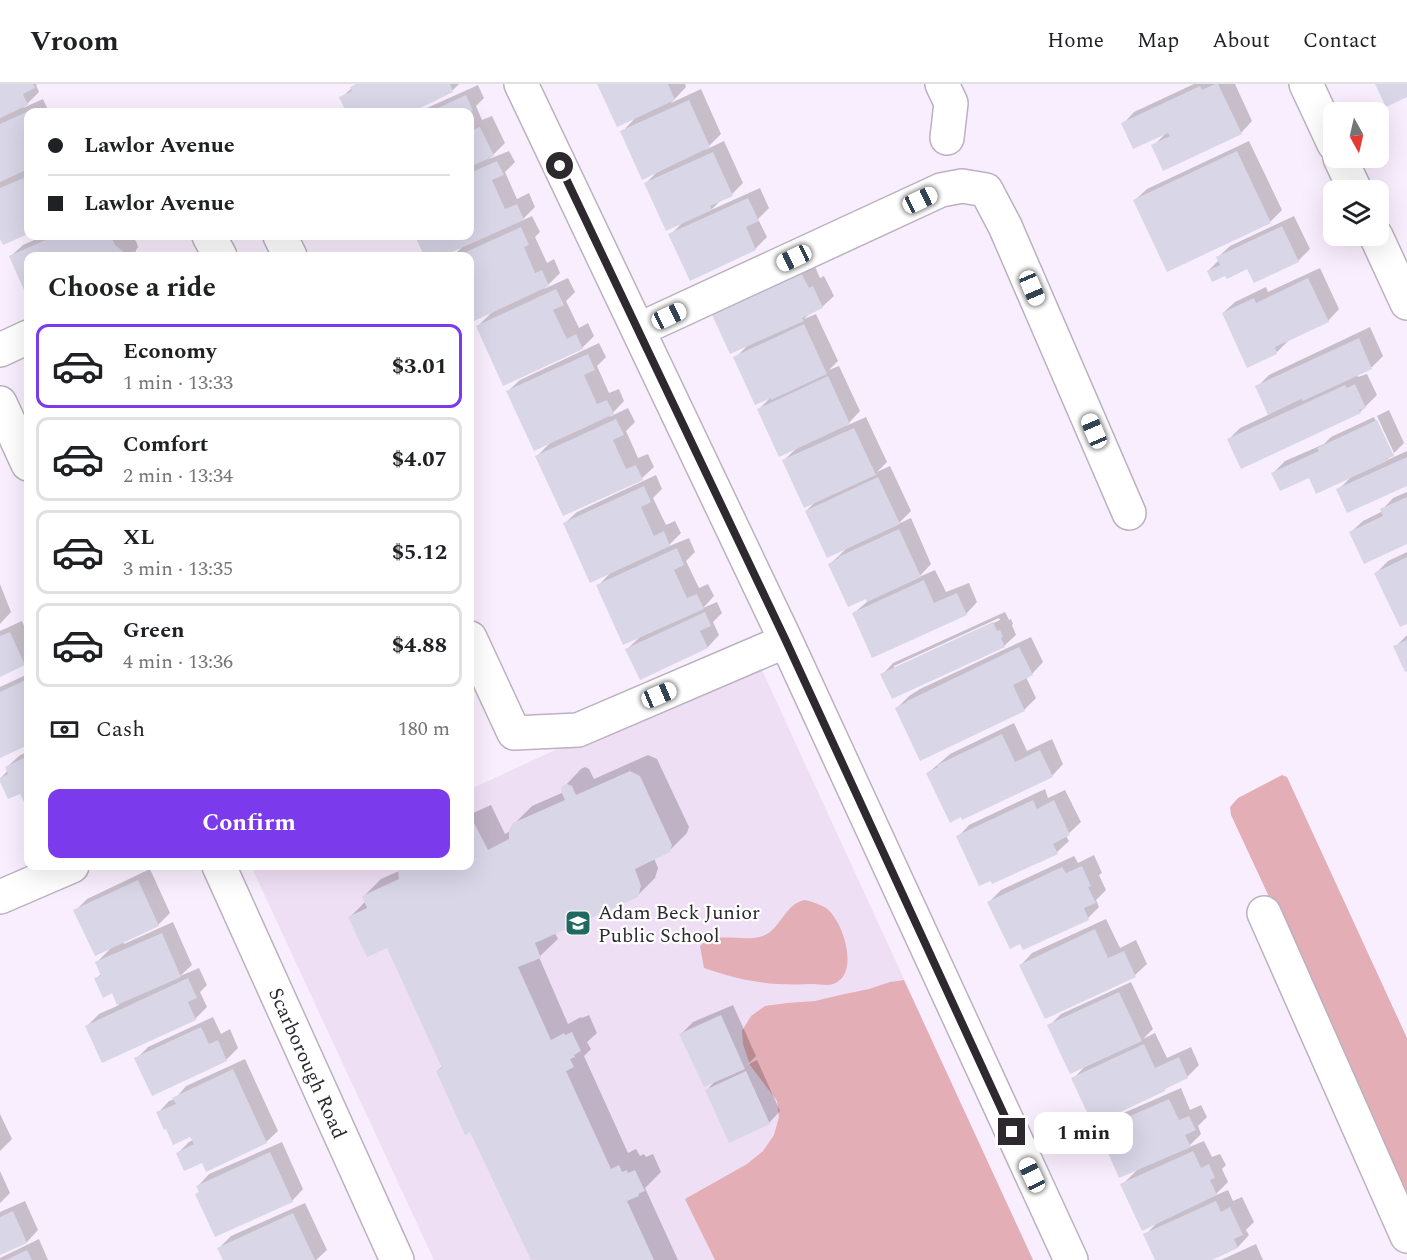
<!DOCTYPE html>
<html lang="en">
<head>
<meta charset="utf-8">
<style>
	body { margin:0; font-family:Spectral,serif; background:#f2f2f2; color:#202124; height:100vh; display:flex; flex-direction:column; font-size:22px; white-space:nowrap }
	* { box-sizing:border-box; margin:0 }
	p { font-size:20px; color:#757577 }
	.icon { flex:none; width:33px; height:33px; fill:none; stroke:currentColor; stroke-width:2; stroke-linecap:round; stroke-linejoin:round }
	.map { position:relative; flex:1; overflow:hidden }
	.drawer { position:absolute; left:24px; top:168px; width:450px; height:618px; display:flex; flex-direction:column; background:#fff; border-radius:12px; box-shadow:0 6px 24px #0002 }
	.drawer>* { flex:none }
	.guide { position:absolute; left:24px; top:24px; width:450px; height:132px; border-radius:12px; box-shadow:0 6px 24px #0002; display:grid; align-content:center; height:132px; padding:0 24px; background:#fff }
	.needle { width:39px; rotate:172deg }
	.fabs { position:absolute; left:1323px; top:18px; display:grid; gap:12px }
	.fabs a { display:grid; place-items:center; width:66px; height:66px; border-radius:12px; background:#fff; box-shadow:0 6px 24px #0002; font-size:30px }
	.end { position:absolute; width:27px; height:27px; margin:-14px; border:8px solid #2d292f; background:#fff; box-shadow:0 0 0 3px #fff }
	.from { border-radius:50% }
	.bubble { position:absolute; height:42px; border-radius:12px; background:#fff; box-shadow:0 6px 24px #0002; font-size:20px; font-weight:700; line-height:42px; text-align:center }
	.car { position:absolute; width:18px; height:36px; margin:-18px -9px; border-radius:8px; box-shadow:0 0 4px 2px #0007; background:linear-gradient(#fff 24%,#345 0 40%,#fff 0 76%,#345 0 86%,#fff 0) }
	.guide b { display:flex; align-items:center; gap:21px; height:57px; font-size:22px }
	.guide b+b { border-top:2px solid #e0e0e0 }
	.guide i { width:15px; height:15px; background:#202124 }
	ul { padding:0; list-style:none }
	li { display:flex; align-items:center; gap:18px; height:84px; margin:0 12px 9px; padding:0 12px; border:3px solid #e0e0e0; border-radius:12px }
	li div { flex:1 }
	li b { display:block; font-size:22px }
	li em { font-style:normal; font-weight:700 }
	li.on { border-color:#7c3aed }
	li>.icon { width:54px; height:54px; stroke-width:1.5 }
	h2 { padding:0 24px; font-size:27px; line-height:72px }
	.pay { display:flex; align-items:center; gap:15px; height:66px; padding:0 24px; font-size:22px }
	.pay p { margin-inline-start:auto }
	.button { display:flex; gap:12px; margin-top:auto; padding:12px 24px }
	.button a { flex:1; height:69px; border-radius:12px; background:#7c3aed; color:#fff; font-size:24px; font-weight:700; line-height:69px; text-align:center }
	header { display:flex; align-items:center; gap:36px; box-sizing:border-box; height:84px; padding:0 30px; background:#fff; border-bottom:2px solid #e0e0e0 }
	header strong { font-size:28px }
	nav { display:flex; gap:33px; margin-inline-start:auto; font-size:21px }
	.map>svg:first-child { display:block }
</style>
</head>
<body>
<header>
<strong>Vroom</strong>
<nav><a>Home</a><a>Map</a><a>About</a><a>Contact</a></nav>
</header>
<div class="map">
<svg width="1407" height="1176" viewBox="0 0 1407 1176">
	<rect width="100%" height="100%" fill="#f9eefd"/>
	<path fill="#efdff5" d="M 756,573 L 1033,1176 L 434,1176 L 251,782 L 470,782 L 470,698 L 473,704 Z"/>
	<path fill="#e4aeb6" d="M 1282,691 L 1287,693 L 1407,954 L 1407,1110 L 1231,731 L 1230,723 L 1238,714 Z
		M 804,816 C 811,817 819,820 826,824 C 843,836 861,891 833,900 C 828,902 819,900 814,900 C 771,902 745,898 704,884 L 700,862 C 715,846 743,859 763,852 C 781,845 784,821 804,816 Z
		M 904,896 L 1033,1176 L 715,1176 L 685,1115 L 747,1080 L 763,1067 L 774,1051 L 779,1033 L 777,1017 L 750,981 L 743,960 L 742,947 L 751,932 L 765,922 L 787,919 L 815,917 L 840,911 L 869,905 L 890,898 Z"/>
	<path fill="#0003" fill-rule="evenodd" d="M 0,0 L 37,0 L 36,1 L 39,8 L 23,24 L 43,15 L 49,28 L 28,28 L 28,148 L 3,159 L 0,152 Z
		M 356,0 L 459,0 L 453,6 L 409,28 L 352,28 L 351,27 L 348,28 L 341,14 Z
		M 599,0 L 685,0 L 686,3 L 671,19 L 701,5 L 721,50 L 705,66 L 724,57 L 743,99 L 732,110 L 721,116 L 711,126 L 760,104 L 769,124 L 758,135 L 767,153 L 755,165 L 670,151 L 682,139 L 645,100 L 657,88 L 622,48 L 636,33 Z
		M 1194,0 L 1235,0 L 1252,37 L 1241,49 L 1153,62 L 1167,48 L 1123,40 L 1134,28 Z
		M 478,1 L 484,14 L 476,22 L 482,36 L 492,32 L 505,59 L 489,75 L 509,67 L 515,78 L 505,88 L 517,115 L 529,109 L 535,123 L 521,137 L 532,132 L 540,148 L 535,153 L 547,179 L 554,175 L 560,189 L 544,205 L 568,194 L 575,208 L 566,217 L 579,244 L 588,239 L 594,252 L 582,264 L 478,242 L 494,226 L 470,237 L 470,172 L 453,172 L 464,161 L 425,172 L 418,155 L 421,152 L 470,152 L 470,28 L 418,28 Z
		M 1249,57 L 1282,126 L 1270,138 L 1135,116 L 1147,105 Z
		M 1294,132 L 1310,165 L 1298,177 L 1248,183 L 1226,190 L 1208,187 L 1219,176 L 1218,173 L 1230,162 Z
		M 43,152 L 129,152 L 136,157 L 138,163 L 133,172 L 28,172 L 28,212 L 11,172 L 23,161 Z
		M 812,176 L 820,194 L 824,192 L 834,212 L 822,223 L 810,229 L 804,235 L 816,230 L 838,277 L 829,286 L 839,282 L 860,327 L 846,342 L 866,333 L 887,378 L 877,388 L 890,382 L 911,427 L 898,440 L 911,434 L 931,480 L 919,493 L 935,486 L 946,508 L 969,499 L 977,518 L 966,530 L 854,529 L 868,517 L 830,480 L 847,464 L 806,427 L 817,416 L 784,376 L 798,363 L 759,325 L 773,311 L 735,274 L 747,262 L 710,223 Z
		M 1320,184 L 1339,225 L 1328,237 L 1288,257 L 1277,268 L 1223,229 L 1235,218 L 1266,203 L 1268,208 Z
		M 1370,243 L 1383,272 L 1372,283 L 1357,290 L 1358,293 L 1367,290 L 1377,311 L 1360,328 L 1229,355 L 1240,344 L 1270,330 L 1257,303 L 1269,291 Z
		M 599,259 L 606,273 L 597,282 L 609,309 L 619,305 L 624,317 L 609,333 L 628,324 L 635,338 L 626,347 L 638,374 L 648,370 L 654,383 L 642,394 L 537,372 L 552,357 L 508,307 L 520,296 Z
		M 1389,326 L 1404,359 L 1394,369 L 1377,332 Z
		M 1374,333 L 1391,370 L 1394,370 L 1385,377 L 1407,367 L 1407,400 L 1338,406 L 1351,393 L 1309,392 L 1273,389 L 1285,377 L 1324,360 L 1331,353 Z
		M 656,391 L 662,405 L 653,414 L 666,441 L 675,437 L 681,449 L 667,463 L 689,454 L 695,468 L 686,477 L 699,504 L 708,500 L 714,512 L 703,524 L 717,518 L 722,529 L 713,538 L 719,551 L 708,563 L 640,594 L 627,565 L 640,553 L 598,502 L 611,488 L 565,439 L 577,428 Z
		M 1407,408 L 1407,459 L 1351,448 L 1363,437 L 1383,427 L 1382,426 L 1393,414 Z
		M 1407,468 L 1407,539 L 1376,489 L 1388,477 Z
		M 0,500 L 11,528 L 0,540 Z
		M 1005,528 L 1009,536 L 1011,535 L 1013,540 L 1012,541 L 1016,551 L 1004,562 L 882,591 L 893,579 ZM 999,534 L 1000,536 L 894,586 L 894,582 Z
		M 22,537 L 28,552 L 28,576 L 24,580 L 0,592 L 0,547 Z
		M 1407,551 L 1407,585 L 1395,563 Z
		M 1031,553 L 1043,578 L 1032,590 L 1026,593 L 1036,614 L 1024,626 L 921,675 L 897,624 L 909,612 L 920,605 Z
		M 28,590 L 28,660 L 0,672 L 0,603 Z
		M 1014,639 L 1027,667 L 1052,655 L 1063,680 L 1052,692 L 928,689 L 950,670 Z
		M 28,667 L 28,714 L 24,716 L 20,708 L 0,695 L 8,686 L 7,683 L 19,672 Z
		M 648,671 L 657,675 L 689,743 L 687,749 L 669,767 L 654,774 L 658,784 L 655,794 L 637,812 L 555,849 L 558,855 L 539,873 L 568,940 L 581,933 L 582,934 L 589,931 L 597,949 L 587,958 L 591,965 L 584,972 L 628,1069 L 636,1065 L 640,1072 L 644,1070 L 646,1073 L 653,1070 L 661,1088 L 645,1104 L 678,1176 L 532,1176 L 471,1046 L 437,987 L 443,982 L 388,862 L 350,833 L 366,817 L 364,812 L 381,795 L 399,787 L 401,782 L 470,782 L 470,733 L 473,729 L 491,721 L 505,750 L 510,747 L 514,740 L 532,722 L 564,708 L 564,703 L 581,685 L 585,683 L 589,685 L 594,695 Z
		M 1045,705 L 1048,714 L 1065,706 L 1081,738 L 1066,752 L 1069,757 L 1057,768 L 958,753 L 969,741 Z
		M 1094,771 L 1102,789 L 1099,791 L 1106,806 L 1096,816 L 1099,823 L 1088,834 L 989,818 L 1001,806 L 1074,772 L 1078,779 Z
		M 150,785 L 170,829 L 158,841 L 123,857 L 124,860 L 173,838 L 192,881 L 180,892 L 199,884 L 207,901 L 200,908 L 207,923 L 195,935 L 87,942 L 99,930 L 119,921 L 113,907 L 96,895 L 102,889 L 97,878 L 113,862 L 75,827 L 87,815 Z
		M 1106,835 L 1120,864 L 1136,856 L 1147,880 L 1135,891 L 1046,933 L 1021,881 L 1032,869 Z
		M 1131,898 L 1153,945 L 1143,955 L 1155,949 L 1167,974 L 1191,963 L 1199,981 L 1188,992 L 1169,1001 L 1165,1005 L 1073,995 L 1086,981 L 1049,942 L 1061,930 Z
		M 733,921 L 756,972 L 747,981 L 757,976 L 780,1027 L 769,1039 L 707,1006 L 716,996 L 681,950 L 693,938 Z
		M 213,933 L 221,950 L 230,945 L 238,964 L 226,976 L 152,1010 L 136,975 L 148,963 Z
		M 245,975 L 278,1047 L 266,1058 L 203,1077 L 178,1069 L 189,1058 L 193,1056 L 191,1051 L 158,1029 L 169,1017 L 175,1015 L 186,1002 Z
		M 1181,1004 L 1190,1026 L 1201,1021 L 1207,1033 L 1198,1042 L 1201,1050 L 1187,1064 L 1204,1057 L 1212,1073 L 1220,1070 L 1226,1081 L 1222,1085 L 1228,1098 L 1214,1112 L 1228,1106 L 1233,1117 L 1242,1113 L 1254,1138 L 1246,1146 L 1249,1151 L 1238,1163 L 1209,1176 L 1157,1176 L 1145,1151 L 1158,1138 L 1122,1101 L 1139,1084 L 1100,1046 L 1112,1034 Z
		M 0,1030 L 12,1055 L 0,1067 Z
		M 282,1058 L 303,1105 L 292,1117 L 200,1107 L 198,1102 L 209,1090 Z
		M 0,1087 L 10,1109 L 0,1119 Z
		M 25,1117 L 38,1146 L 27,1158 L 0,1170 L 0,1128 Z
		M 305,1119 L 327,1166 L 316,1176 L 225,1176 L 219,1164 L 231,1152 Z
		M 39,1155 L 48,1176 L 0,1176 L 0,1174 Z
		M 1256,1160 L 1263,1176 L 1221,1176 Z"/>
	<path fill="#d8d6e7" d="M 0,0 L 33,0 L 35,4 L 23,10 L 28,21 L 0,34 Z
		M 357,0 L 450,0 L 453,8 L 412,28 L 346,28 L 339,13 L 352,7 L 350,3 Z
		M 597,0 L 668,0 L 675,16 L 617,43 Z
		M 1215,0 L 1218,0 L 1242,50 L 1163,87 L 1151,61 L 1170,52 L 1168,49 L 1133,65 L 1121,39 L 1200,2 L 1202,6 Z
		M 1375,0 L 1407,0 L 1407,13 L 1386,23 Z
		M 466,11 L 473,27 L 469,28 L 429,28 Z
		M 689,16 L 710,63 L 642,96 L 620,47 Z
		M 31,26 L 32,28 L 28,28 L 28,85 L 0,98 L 0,40 Z
		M 480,43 L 494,72 L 470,83 L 470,47 Z
		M 1237,67 L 1271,139 L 1167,188 L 1133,116 Z
		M 713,68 L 733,112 L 710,122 L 712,126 L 666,147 L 644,99 Z
		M 497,77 L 504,91 L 492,96 L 505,125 L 517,120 L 524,136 L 443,172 L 441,168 L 432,172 L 424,172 L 416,154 L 422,152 L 470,152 L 470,89 Z
		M 28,92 L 28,150 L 3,161 L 0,155 L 0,104 Z
		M 748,114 L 759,137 L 746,143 L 756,166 L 690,197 L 668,150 Z
		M 1282,142 L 1299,178 L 1254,199 L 1247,185 L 1227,195 L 1225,192 L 1212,198 L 1207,187 L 1220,181 L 1216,173 Z
		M 521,143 L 529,161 L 524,163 L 535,189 L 542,186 L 549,202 L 474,237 L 473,236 L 470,238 L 470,172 L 457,172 Z
		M 55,152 L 111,152 L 115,161 L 124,168 L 126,172 L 28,172 L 28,215 L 9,172 Z
		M 800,187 L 809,204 L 813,202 L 823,224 L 802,234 L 804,237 L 730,270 L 708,222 Z
		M 1308,194 L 1329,238 L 1275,263 L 1277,270 L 1247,284 L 1222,229 L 1254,214 L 1256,219 Z
		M 556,205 L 564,221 L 553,226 L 567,255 L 576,250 L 583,265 L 503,302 L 476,242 Z
		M 804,240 L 827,290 L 771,316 L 771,314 L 755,321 L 733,273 Z
		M 1359,254 L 1372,285 L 1303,317 L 1301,315 L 1268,331 L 1255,302 Z
		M 588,270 L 595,286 L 584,291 L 597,320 L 607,316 L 614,330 L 534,367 L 506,307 Z
		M 828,292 L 850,340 L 779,373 L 757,325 Z
		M 1355,300 L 1366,324 L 1359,326 L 1361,329 L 1241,385 L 1227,355 L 1345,301 L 1347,304 Z
		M 616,335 L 624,351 L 613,356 L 626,385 L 636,381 L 643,396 L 563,432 L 535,372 Z
		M 1377,336 L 1394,372 L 1386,375 L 1387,377 L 1316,410 L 1309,394 L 1280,407 L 1271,389 L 1319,367 L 1317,364 Z
		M 854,344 L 876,391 L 804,424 L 782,376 Z
		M 1407,373 L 1407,402 L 1347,429 L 1336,405 Z
		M 878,393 L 900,440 L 827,474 L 805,427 Z
		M 644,402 L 651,418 L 641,423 L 654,452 L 664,447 L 670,462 L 590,499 L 563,439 Z
		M 1407,413 L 1407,460 L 1364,480 L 1349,448 L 1383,432 L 1380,425 Z
		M 899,445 L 921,493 L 867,518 L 866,515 L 848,523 L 828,480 L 839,474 L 838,473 Z
		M 677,464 L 684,481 L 674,486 L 687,514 L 697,510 L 704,525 L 623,561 L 596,501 Z
		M 1407,473 L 1407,540 L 1400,543 L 1374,489 Z
		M 924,496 L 934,519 L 957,509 L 967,531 L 872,574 L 852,529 Z
		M 705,528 L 711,542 L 700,547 L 708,564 L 640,596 L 625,565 Z
		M 993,538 L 997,547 L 1000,546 L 1003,553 L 1001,554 L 1005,563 L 892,615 L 880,590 Z
		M 10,548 L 25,581 L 0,593 L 0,552 Z
		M 1407,556 L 1407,587 L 1405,588 L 1393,562 Z
		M 1019,563 L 1033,591 L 1013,601 L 1025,627 L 920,677 L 895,624 L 907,618 L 907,617 Z
		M 28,595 L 28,661 L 0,674 L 0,608 Z
		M 1002,650 L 1015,678 L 1040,666 L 1053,693 L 962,736 L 961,733 L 950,739 L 926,689 L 938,683 L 937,681 Z
		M 28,672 L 28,716 L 24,718 L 20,710 L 8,715 L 0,698 L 0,694 L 8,690 L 5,683 Z
		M 630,687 L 640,692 L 672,761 L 670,768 L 635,785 L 641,802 L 638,813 L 535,859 L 541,874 L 518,883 L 551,956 L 564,949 L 565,951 L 572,948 L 581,967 L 574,971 L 575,973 L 570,975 L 574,983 L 566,987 L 611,1085 L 619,1081 L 622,1088 L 627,1086 L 628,1089 L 635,1086 L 645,1107 L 638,1110 L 639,1112 L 627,1117 L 654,1176 L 531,1176 L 470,1048 L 465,1051 L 436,987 L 442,984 L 387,864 L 367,873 L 348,833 L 367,824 L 362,812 L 399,795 L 398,787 L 399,782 L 470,782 L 470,739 L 473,737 L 488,766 L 509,755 L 509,746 L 513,739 L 565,716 L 561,707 L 562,702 L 567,700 L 572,702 L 576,711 Z
		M 1033,716 L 1037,725 L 1054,716 L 1070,751 L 1053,760 L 1058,770 L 992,800 L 991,797 L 979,802 L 956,752 Z
		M 1082,782 L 1091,802 L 1088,803 L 1096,819 L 1084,824 L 1089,836 L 1023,866 L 1020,860 L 1010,865 L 987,818 L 1062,783 L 1066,789 Z
		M 138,796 L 159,842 L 95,872 L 73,826 Z
		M 1095,845 L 1108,874 L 1124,867 L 1136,893 L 1045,935 L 1019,881 Z
		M 162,849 L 181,893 L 117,921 L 112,909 L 103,914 L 94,894 L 101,892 L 95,878 Z
		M 188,894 L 197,914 L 188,918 L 196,936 L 102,979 L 85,942 Z
		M 1119,908 L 1142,957 L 1070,990 L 1047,941 Z
		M 721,931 L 745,985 L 704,1003 L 679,950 Z
		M 201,943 L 209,960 L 218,956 L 227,977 L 152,1012 L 134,974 Z
		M 1144,960 L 1155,984 L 1179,973 L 1188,994 L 1165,1005 L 1165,1007 L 1093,1041 L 1071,994 Z
		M 233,985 L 267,1059 L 206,1088 L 202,1079 L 184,1087 L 176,1069 L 194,1060 L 190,1053 L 173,1061 L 166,1045 L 164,1046 L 156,1028 L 176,1020 L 172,1014 Z
		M 746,987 L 770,1040 L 729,1059 L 705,1006 Z
		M 1169,1015 L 1179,1036 L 1189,1032 L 1196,1046 L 1185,1051 L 1191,1063 L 1119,1094 L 1098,1046 Z
		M 1193,1067 L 1201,1084 L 1209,1080 L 1215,1094 L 1210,1096 L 1217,1111 L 1142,1147 L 1120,1100 Z
		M 270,1068 L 293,1118 L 215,1153 L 195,1110 L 199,1108 L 196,1102 Z
		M 1216,1117 L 1221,1128 L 1230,1123 L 1243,1151 L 1234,1155 L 1238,1164 L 1212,1176 L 1155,1176 L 1143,1150 Z
		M 13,1127 L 27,1159 L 0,1171 L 0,1133 Z
		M 293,1129 L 315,1176 L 223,1176 L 217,1164 Z
		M 27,1166 L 32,1176 L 6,1176 Z"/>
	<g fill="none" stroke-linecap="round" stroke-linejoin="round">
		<g stroke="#bbb1bf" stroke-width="36">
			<path id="minor" d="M 521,0 L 786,557 L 1071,1176
				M 942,0 L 951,19 L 947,54
				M 1306,0 L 1334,60
				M 1340,74 L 1355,106
				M 209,152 L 220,172
				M 280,152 L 290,172
				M 1376,152 L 1407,219
				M 638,246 L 941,106 L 962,102 L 986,106 L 1005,142 L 1129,429
				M 0,266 L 28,253
				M 0,319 L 28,380
				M 470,554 L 514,649 L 578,646 L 786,557
				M 219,782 L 397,1176
				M 0,813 L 72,782
				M 1264,829 L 1407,1152"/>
		</g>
		<use href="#minor" stroke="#fff" stroke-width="33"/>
	</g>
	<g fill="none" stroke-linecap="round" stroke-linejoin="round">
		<path stroke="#2d292f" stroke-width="8" d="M 560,82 L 786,557 L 1012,1048"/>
	</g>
	<defs>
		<g id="school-square" transform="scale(1.35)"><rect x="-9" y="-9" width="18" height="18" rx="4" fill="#1f6962" stroke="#fff"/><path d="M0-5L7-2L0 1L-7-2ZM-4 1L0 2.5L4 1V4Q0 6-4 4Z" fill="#fff"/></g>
	</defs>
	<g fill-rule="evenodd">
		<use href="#school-square" x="578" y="839"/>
	</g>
	<g text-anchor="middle" stroke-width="4.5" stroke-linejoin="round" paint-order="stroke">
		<g font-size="20" fill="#2d292f" stroke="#fff" text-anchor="start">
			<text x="598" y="835">Adam Beck Junior<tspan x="598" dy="23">Public School</tspan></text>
		</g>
		<g font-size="20" fill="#2d292f" stroke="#fff">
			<text transform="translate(308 979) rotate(66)" y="7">Scarborough Road</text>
		</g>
	</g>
</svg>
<div class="fabs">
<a><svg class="needle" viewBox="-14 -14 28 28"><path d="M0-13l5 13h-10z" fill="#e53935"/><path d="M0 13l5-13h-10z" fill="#757577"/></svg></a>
<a><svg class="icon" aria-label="layers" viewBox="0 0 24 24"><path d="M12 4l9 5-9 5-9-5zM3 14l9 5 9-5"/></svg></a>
</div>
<i class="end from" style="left:560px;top:82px"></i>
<i class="end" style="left:1012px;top:1048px"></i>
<div class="bubble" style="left:1034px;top:1028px;width:99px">1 min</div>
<i class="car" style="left:920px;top:116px;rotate:65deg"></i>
<i class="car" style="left:794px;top:174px;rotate:245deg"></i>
<i class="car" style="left:1032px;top:204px;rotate:157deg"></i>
<i class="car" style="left:669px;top:232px;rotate:65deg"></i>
<i class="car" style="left:1094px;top:347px;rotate:337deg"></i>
<i class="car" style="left:659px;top:611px;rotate:67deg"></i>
<i class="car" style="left:1032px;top:1091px;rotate:335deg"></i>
<div class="guide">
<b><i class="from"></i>Lawlor Avenue</b>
<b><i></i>Lawlor Avenue</b>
</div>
<section class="drawer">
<h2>Choose a ride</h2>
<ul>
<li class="on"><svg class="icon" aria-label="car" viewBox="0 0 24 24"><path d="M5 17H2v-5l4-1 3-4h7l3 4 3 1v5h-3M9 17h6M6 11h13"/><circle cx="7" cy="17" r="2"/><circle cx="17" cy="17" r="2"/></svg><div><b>Economy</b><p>1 min · 13:33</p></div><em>$3.01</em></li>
<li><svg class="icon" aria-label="car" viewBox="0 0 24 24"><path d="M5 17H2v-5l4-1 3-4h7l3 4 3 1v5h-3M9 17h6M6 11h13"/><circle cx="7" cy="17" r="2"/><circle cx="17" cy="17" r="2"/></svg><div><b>Comfort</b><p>2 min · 13:34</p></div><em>$4.07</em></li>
<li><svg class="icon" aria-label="car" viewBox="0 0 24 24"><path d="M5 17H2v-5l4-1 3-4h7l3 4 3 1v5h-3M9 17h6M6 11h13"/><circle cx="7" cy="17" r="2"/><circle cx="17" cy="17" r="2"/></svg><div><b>XL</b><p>3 min · 13:35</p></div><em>$5.12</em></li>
<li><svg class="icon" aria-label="car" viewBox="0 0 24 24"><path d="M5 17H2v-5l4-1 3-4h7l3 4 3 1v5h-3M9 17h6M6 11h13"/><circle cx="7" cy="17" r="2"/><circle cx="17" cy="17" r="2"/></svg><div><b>Green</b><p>4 min · 13:36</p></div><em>$4.88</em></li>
</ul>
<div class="pay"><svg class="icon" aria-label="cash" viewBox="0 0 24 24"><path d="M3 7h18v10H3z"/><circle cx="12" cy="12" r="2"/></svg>Cash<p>180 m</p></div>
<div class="button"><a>Confirm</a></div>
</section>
</div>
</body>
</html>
